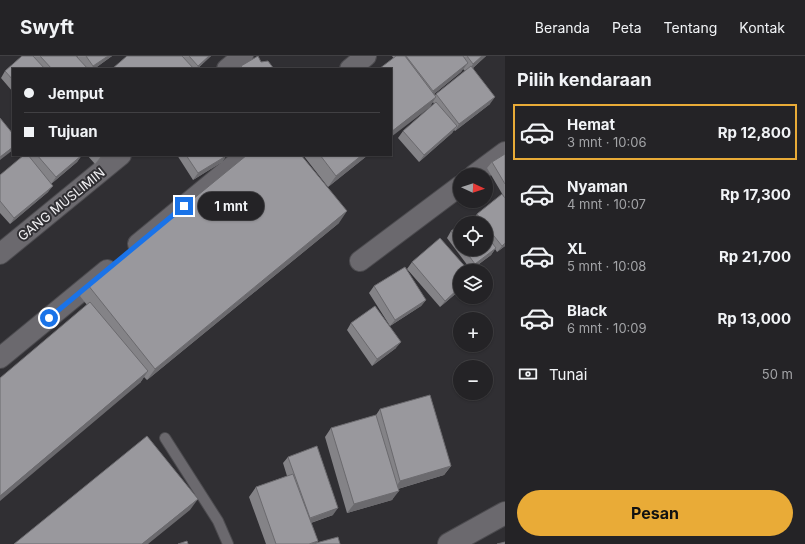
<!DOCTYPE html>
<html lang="id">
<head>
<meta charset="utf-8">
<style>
	body { margin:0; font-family:Inter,sans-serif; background:#302f32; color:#f1f3f6; height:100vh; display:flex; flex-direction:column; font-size:15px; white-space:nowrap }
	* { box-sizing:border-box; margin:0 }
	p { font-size:13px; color:#a3a4a7 }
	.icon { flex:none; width:22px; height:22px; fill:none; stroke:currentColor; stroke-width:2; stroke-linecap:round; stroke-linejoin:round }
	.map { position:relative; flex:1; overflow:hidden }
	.details { display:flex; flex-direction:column; background:#242326; width:300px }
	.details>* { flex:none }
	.hud { position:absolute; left:12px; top:12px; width:380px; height:88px; border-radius:0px; box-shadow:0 1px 3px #0004,0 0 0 1px #414043; display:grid; align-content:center; height:88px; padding:0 12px; background:#242326 }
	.needle { width:26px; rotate:93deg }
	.controls { position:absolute; left:453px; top:112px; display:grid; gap:8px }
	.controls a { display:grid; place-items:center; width:40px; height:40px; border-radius:50%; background:#242326; box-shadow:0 1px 3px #0004,0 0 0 1px #414043; font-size:20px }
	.end { position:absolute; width:18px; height:18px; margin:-9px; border:5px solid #1a73e8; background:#fff; box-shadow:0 0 0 2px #fff }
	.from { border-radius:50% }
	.bubble { position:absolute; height:28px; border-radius:14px; background:#242326; box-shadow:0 1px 3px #0004,0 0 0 1px #414043; font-size:13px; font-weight:700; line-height:28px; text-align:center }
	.hud b { display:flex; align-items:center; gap:14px; height:38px; font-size:15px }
	.hud b+b { border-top:1px solid #414043 }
	.hud i { width:10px; height:10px; background:#f1f3f6 }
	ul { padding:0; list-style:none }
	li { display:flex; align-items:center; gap:12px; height:56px; margin:0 8px 6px; padding:0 4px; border:2px solid transparent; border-radius:0px }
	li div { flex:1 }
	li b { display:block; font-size:15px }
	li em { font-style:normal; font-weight:700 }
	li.selected { border-color:#e9ab37 }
	li>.icon { width:36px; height:36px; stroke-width:1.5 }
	h2 { padding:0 12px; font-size:18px; line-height:48px }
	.pay { display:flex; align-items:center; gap:10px; height:44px; padding:0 12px; font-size:15px }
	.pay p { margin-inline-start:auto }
	.cta { display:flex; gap:8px; margin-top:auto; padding:8px 12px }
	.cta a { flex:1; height:46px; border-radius:24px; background:#e9ab37; color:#111; font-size:16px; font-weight:700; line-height:46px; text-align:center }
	header { display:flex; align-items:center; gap:24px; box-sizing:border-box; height:56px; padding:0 20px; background:#242326; border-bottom:1px solid #414043 }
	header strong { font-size:19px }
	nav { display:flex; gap:22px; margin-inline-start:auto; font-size:14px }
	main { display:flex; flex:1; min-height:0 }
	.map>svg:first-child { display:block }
</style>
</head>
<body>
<header>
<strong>Swyft</strong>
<nav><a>Beranda</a><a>Peta</a><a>Tentang</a><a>Kontak</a></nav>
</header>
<main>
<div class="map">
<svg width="505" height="488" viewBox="0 0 505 488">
	<rect width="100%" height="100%" fill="#302f33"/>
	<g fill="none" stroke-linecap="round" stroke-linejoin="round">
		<g stroke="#4c4b4f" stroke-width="12">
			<path id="lane" d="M 165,382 L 218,465 L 228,488"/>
		</g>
		<g stroke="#4c4b4f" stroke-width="22">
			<path id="street" d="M 227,13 L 243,0
				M 350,13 L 366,0
				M 474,119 L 505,96
				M 138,188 L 246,99
				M 0,198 L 121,99
				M 360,205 L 460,130
				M 0,302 L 107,214"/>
		</g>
		<g stroke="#4c4b4f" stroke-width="24">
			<path id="secondary" d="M 449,488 L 505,457"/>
		</g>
		<use href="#lane" stroke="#6b696e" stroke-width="10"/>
		<use href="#street" stroke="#6b696e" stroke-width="20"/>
		<use href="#secondary" stroke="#6b696e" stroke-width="22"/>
	</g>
	<path fill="#848387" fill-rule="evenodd" d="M 22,0 L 76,0 L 78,2 L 77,0 L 112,0 L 94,13 L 13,13 L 13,36 L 1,22 L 5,15 Z
		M 127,0 L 211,0 L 197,13 L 112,13 Z
		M 392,0 L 486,0 L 473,12 L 490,48 L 455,75 L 454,74 L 452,77 L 419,106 L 398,82 L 403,75 L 434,48 L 433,46 L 429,52 ZM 463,13 L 465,15 L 435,39 L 434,38 L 461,16 Z
		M 261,6 L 274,13 L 239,13 L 241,10 Z
		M 505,98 L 505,190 L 497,196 L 495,193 L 491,199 L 471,214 L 447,182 L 451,175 L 460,169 L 460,193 L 486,193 L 486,167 L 462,167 L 474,162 L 477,158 L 504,141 L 487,112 L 492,106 Z
		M 30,99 L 82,99 L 77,106 L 51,128 L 48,136 L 10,168 L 0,157 L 0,119 L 29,101 Z
		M 87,99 L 105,99 L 95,108 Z
		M 177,99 L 226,99 L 226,100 L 222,106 L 193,124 Z
		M 303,99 L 368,99 L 328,131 Z
		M 339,167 L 147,324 L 144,321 L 140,327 L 87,249 L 80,240 L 88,229 Z
		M 412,206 L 460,234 L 440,251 L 407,213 Z
		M 374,230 L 426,244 L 421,250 L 390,270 L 369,237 Z
		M 351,267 L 396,292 L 372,310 L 347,274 Z
		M 380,353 L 451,410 L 444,419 L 398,433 L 392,444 L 347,457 L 325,381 L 331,372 L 376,359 Z
		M 288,401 L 333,459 L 311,467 L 318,485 L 316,487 L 340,488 L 266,488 L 249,441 L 256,431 L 287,420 L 283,407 Z"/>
	<path fill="#6b6a6e" d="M 108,0 L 112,0 L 94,13 L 91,13 L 93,10 Z
		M 209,0 L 211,0 L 197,13 L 196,13 L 198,10 Z
		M 482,0 L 486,0 L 467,17 L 473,8 Z
		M 468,7 L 461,16 L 427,44 L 433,35 Z
		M 436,41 L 429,52 L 391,81 L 391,76 Z
		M 495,41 L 490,48 L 455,75 L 459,68 Z
		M 457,70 L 452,77 L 419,106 L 424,99 Z
		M 13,91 L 13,94 L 0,104 L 0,101 Z
		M 82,99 L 77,106 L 51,128 L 56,121 Z
		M 102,99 L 105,99 L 95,108 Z
		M 362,99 L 368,99 L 328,131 L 336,120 Z
		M 226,100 L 222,106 L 193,124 L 198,117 Z
		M 53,130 L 48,136 L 10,168 L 14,162 Z
		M 347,155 L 339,167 L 147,324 L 155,313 Z
		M 505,187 L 505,190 L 497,196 L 502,190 Z
		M 496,192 L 491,199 L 471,214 L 475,208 Z
		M 460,231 L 460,234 L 440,251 L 445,245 Z
		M 426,244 L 421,250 L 390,270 L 395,264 Z
		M 401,286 L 396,292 L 372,310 L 377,303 Z
		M 148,315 L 140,327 L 0,445 L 0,440 Z
		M 451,410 L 444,419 L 394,434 L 400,425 Z
		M 399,435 L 392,444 L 347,457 L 354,448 Z
		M 198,443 L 190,454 L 148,488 L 142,488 Z
		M 338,452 L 333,459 L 304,469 L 309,463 Z
		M 318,485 L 316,488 L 309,488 Z"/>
	<path fill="#99989d" stroke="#6b6a6e" d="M 22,0 L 33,0 L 45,13 L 13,13 L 13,24 L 5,15 Z
		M 40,0 L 76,0 L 88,13 L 52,13 Z
		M 86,0 L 108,0 L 93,10 Z
		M 127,0 L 182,0 L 194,13 L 112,13 Z
		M 189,0 L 209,0 L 198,10 Z
		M 258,0 L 261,6 L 268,5 L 274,13 L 243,13 L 241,10 Z
		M 396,0 L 405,0 L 436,41 L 391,76 L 391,13 L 379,13 Z
		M 406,0 L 463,0 L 468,7 L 433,35 Z
		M 467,0 L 482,0 L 473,8 Z
		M 471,10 L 495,41 L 459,68 L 436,38 Z
		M 436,46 L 457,70 L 424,99 L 403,75 Z
		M 0,62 L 13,78 L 13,91 L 0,101 Z
		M 505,98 L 505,128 L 492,106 Z
		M 24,99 L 28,99 L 53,130 L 14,162 L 0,145 L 0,119 Z
		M 37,99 L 82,99 L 56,121 Z
		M 186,99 L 226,99 L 226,100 L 198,117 Z
		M 247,99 L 301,99 L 347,155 L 155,313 L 88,229 Z
		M 320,99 L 362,99 L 336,120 Z
		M 502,138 L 505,142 L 505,187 L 502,190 L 486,170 L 486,167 L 484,167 L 477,158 Z
		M 472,160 L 477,167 L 462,167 Z
		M 460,169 L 460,187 L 451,175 Z
		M 486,179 L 496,192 L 475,208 L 464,193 L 486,193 Z
		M 440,182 L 469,215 L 460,215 L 460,231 L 445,245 L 412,206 Z
		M 405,211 L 426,244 L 395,264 L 374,230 Z
		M 90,246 L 148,315 L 0,440 L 0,322 Z
		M 375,250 L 401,286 L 377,303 L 351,267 Z
		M 430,339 L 451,410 L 400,425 L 380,353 Z
		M 376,359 L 399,435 L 354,448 L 331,372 Z
		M 147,380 L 198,443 L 142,488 L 14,488 Z
		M 317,390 L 338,452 L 310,462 L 288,401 Z
		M 293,418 L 318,485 L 309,488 L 276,488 L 256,431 Z
		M 338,481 L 340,488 L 316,488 L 316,487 Z
		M 187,485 L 188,488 L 178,488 Z
		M 505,486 L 505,488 L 497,488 Z"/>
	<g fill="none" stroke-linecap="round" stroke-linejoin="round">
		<path stroke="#1a73e8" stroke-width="5" d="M 49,262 L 184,150"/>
	</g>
	<g text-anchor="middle" stroke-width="4" stroke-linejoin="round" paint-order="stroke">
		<g font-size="13" fill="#f1f0f3" stroke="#302f33">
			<text transform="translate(61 148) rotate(-39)" y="5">GANG MUSLIMIN</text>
		</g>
	</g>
</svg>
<div class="controls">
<a><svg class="needle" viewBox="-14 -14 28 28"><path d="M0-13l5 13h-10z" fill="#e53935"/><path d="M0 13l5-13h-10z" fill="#a3a4a7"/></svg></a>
<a><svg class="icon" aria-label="locate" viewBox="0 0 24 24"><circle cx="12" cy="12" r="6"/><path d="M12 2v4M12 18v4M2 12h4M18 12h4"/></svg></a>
<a><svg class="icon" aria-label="layers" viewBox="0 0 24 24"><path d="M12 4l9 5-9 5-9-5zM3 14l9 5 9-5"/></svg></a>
<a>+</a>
<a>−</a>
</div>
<i class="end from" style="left:49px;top:262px"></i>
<i class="end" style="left:184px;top:150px"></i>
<div class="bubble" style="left:198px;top:136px;width:66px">1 mnt</div>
<div class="hud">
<b><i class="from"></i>Jemput</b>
<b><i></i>Tujuan</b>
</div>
</div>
<section class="details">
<h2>Pilih kendaraan</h2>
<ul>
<li class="selected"><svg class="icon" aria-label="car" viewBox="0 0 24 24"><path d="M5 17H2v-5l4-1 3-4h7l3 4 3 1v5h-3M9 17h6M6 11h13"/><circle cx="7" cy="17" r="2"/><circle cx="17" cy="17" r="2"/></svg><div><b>Hemat</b><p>3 mnt · 10:06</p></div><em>Rp 12,800</em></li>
<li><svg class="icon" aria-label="car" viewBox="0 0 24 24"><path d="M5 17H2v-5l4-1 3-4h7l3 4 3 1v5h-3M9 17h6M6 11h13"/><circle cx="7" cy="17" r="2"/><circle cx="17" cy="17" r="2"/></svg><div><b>Nyaman</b><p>4 mnt · 10:07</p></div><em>Rp 17,300</em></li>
<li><svg class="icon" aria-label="car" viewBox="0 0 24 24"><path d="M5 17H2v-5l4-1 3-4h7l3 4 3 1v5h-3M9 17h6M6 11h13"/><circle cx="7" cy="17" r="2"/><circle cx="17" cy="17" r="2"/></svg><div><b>XL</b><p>5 mnt · 10:08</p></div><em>Rp 21,700</em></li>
<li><svg class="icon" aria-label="car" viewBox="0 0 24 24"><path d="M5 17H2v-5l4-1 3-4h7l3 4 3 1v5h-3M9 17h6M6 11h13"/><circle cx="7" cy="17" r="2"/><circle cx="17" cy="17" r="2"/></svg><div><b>Black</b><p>6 mnt · 10:09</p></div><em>Rp 13,000</em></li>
</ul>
<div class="pay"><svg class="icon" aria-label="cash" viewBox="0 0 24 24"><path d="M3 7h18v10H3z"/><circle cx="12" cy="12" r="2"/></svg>Tunai<p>50 m</p></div>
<div class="cta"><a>Pesan</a></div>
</section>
</main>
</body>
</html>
